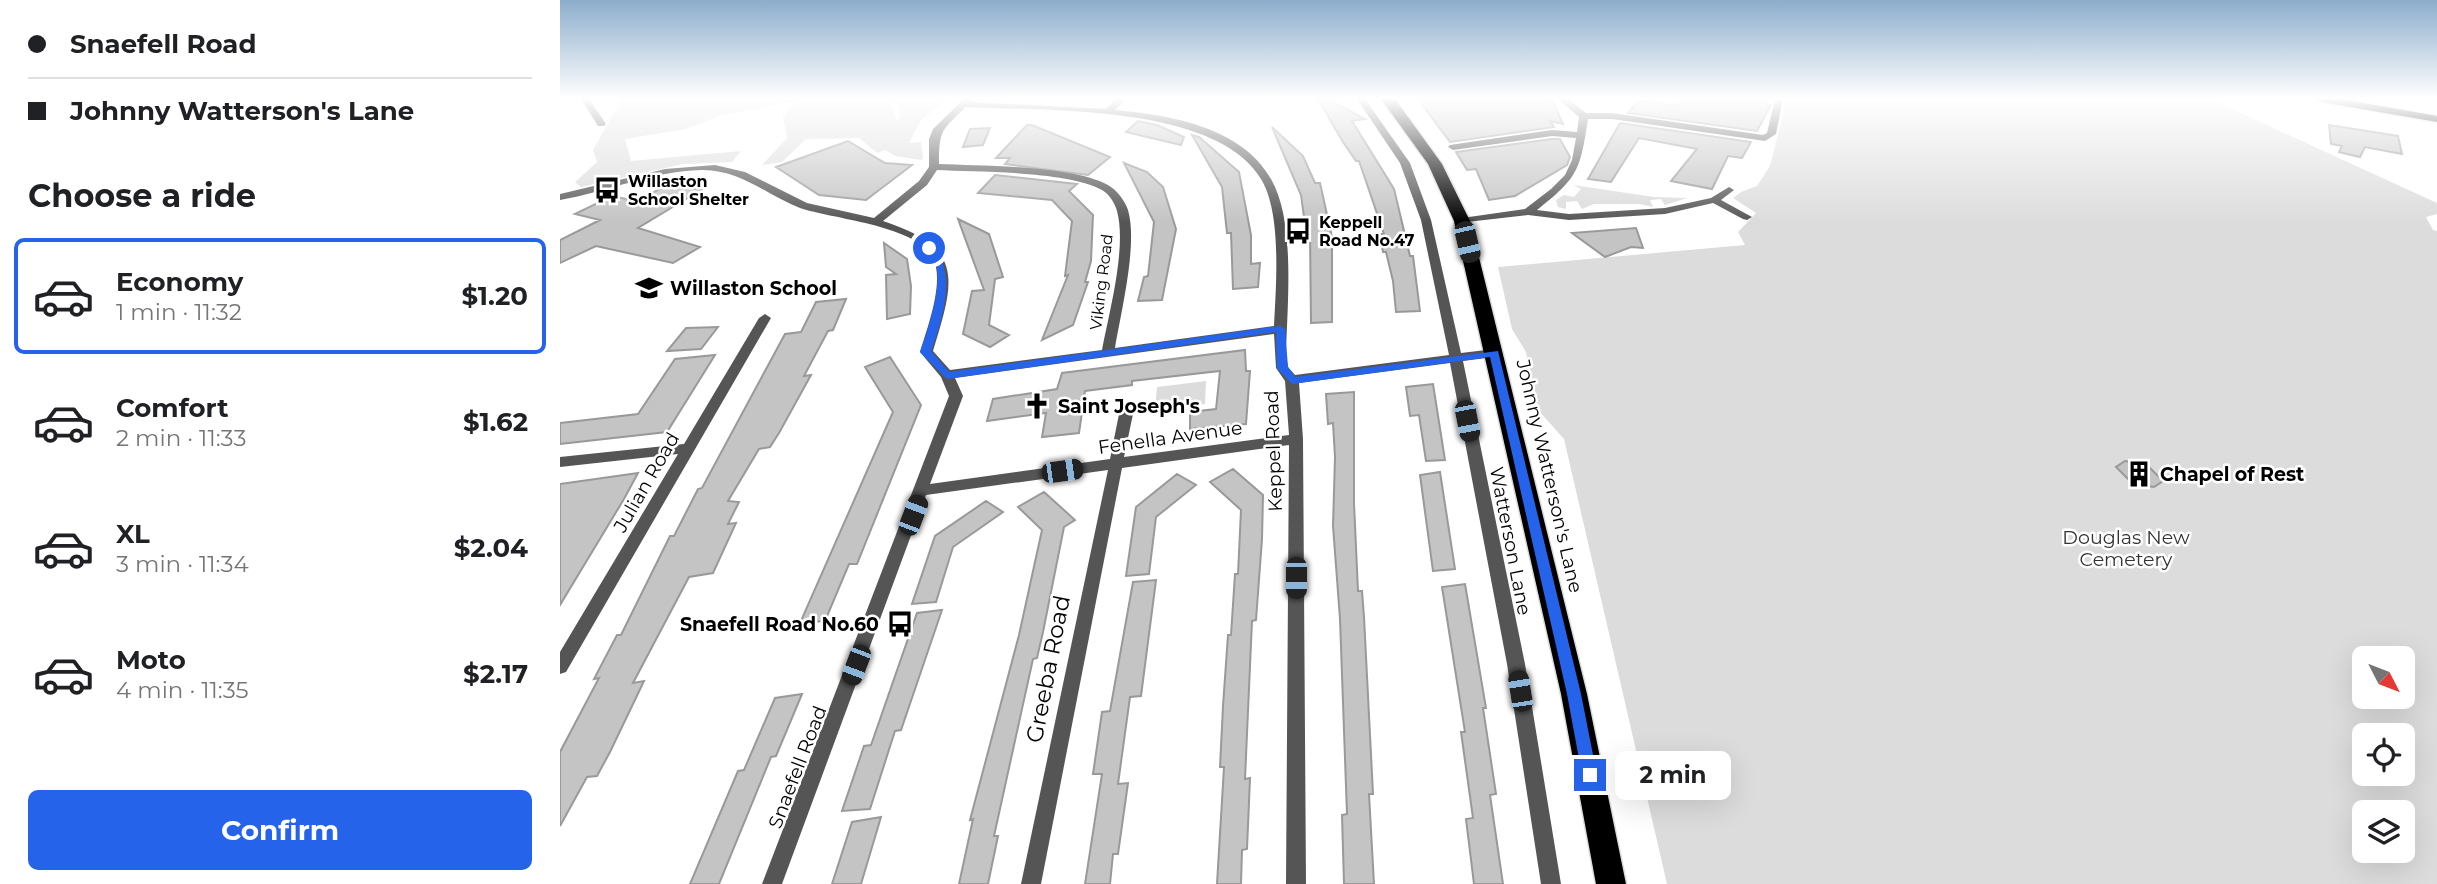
<!DOCTYPE html>
<html lang="en">
<head>
<meta charset="utf-8">
<style>
	body { margin:0; font-family:Montserrat,sans-serif; background:#f6f6f6; color:#202124; height:100vh; display:flex; flex-direction:column; font-size:26px; white-space:nowrap }
	* { box-sizing:border-box; margin:0 }
	p { font-size:23px; color:#757577 }
	.icon { flex:none; width:38px; height:38px; fill:none; stroke:currentColor; stroke-width:2; stroke-linecap:round; stroke-linejoin:round }
	.map { position:relative; flex:1; overflow:hidden }
	.panel { display:flex; flex-direction:column; background:#fff; width:560px }
	.panel>* { flex:none }
	.hud { display:grid; align-content:center; height:154px; padding:0 28px; background:#fff }
	.needle { width:46px; rotate:132deg }
	.buttons { position:absolute; left:1792px; top:646px; display:grid; gap:14px }
	.buttons a { display:grid; place-items:center; width:63px; height:63px; border-radius:10px; background:#fff; box-shadow:0 7px 28px #0002; font-size:35px }
	.end { position:absolute; width:32px; height:32px; margin:-16px; border:9px solid #2563eb; background:#fff; box-shadow:0 0 0 4px #fff }
	.from { border-radius:50% }
	.bubble { position:absolute; height:49px; border-radius:10px; background:#fff; box-shadow:0 7px 28px #0002; font-size:23px; font-weight:700; line-height:49px; text-align:center }
	.car { position:absolute; width:21px; height:42px; margin:-21px -10px; border-radius:9px; box-shadow:0 0 5px 2px #0007; background:linear-gradient(#222 24%,#8ab4d8 0 40%,#222 0 76%,#8ab4d8 0 86%,#222 0) }
	.hud b { display:flex; align-items:center; gap:24px; height:66px; font-size:26px }
	.hud b+b { border-top:2px solid #e0e0e0 }
	.hud i { width:18px; height:18px; background:#202124 }
	ul { padding:0; list-style:none }
	li { display:flex; align-items:center; gap:21px; height:116px; margin:0 14px 10px; padding:0 14px; border:4px solid transparent; border-radius:10px }
	li div { flex:1 }
	li b { display:block; font-size:26px }
	li em { font-style:normal; font-weight:700 }
	li.active { border-color:#2563eb }
	li>.icon { width:63px; height:63px; stroke-width:1.5 }
	h2 { padding:0 28px; font-size:32px; line-height:84px }
	.cta { display:flex; gap:14px; margin-top:auto; padding:14px 28px }
	.cta a { flex:1; height:80px; border-radius:10px; background:#2563eb; color:#fff; font-size:28px; font-weight:700; line-height:80px; text-align:center }
	main { display:flex; flex:1; min-height:0 }
	.map>svg:first-child { display:block }
</style>
</head>
<body>
<main>
<section class="panel">
<div class="hud">
<b><i class="from"></i>Snaefell Road</b>
<b><i></i>Johnny Watterson's Lane</b>
</div>
<h2>Choose a ride</h2>
<ul>
<li class="active"><svg class="icon" aria-label="car" viewBox="0 0 24 24"><path d="M5 17H2v-5l4-1 3-4h7l3 4 3 1v5h-3M9 17h6M6 11h13"/><circle cx="7" cy="17" r="2"/><circle cx="17" cy="17" r="2"/></svg><div><b>Economy</b><p>1 min · 11:32</p></div><em>$1.20</em></li>
<li><svg class="icon" aria-label="car" viewBox="0 0 24 24"><path d="M5 17H2v-5l4-1 3-4h7l3 4 3 1v5h-3M9 17h6M6 11h13"/><circle cx="7" cy="17" r="2"/><circle cx="17" cy="17" r="2"/></svg><div><b>Comfort</b><p>2 min · 11:33</p></div><em>$1.62</em></li>
<li><svg class="icon" aria-label="car" viewBox="0 0 24 24"><path d="M5 17H2v-5l4-1 3-4h7l3 4 3 1v5h-3M9 17h6M6 11h13"/><circle cx="7" cy="17" r="2"/><circle cx="17" cy="17" r="2"/></svg><div><b>XL</b><p>3 min · 11:34</p></div><em>$2.04</em></li>
<li><svg class="icon" aria-label="car" viewBox="0 0 24 24"><path d="M5 17H2v-5l4-1 3-4h7l3 4 3 1v5h-3M9 17h6M6 11h13"/><circle cx="7" cy="17" r="2"/><circle cx="17" cy="17" r="2"/></svg><div><b>Moto</b><p>4 min · 11:35</p></div><em>$2.17</em></li>
</ul>
<div class="cta"><a>Confirm</a></div>
</section>
<div class="map">
<svg width="1877" height="884" viewBox="0 0 1877 884">
	<rect width="100%" height="100%" fill="#fff"/>
	<path fill="#dcdcdc" fill-rule="evenodd" d="M 62,99 L 339,99 L 331,104 L 337,121 L 340,116 L 338,102 L 343,99 L 387,99 L 361,120 L 349,143 L 361,142 L 363,158 L 361,160 L 335,156 L 325,150 L 317,153 L 299,138 L 246,139 L 222,162 L 202,165 L 227,138 L 223,117 L 235,101 L 159,116 L 126,129 L 65,139 L 71,161 L 181,151 L 172,162 L 123,164 L 21,187 L 15,182 L 37,162 L 33,150 Z
		M 1224,99 L 1650,99 L 1877,203 L 1877,214 L 1866,217 L 1873,230 L 1877,231 L 1877,884 L 1107,884 L 1004,439 L 979,411 L 966,352 L 952,329 L 938,267 L 1185,245 L 1178,232 L 1196,213 L 1173,198 L 1181,192 L 1197,186 L 1210,166 L 1225,107 ZM 1804,658 L 1843,658 L 1843,696 L 1804,696 ZM 1804,735 L 1843,735 L 1843,774 L 1804,774 ZM 1804,812 L 1843,812 L 1843,850 L 1804,850 Z
		M 1013,185 L 1094,197 L 1127,198 L 1105,205 L 1101,199 L 1090,200 L 1093,207 L 1080,204 L 1034,204 L 1022,209 L 1017,201 L 1006,202 L 1006,209 L 998,207 L 996,200 L 1004,195 L 1014,197 L 1021,189 Z
		M 646,381 L 645,404 L 595,410 L 597,387 Z"/>
	<path fill="#c4c4c4" stroke="#999" stroke-width="2" d="M 758,99 L 768,99 L 805,119 L 792,121 L 834,189 L 850,256 L 853,256 L 860,311 L 836,312 L 833,281 L 826,252 L 823,252 L 820,234 L 824,234 L 799,161 L 796,161 L 783,142 Z
		M 858,99 L 992,99 L 1003,124 L 990,121 L 994,127 L 890,142 Z
		M 1121,99 L 1208,99 L 1206,104 L 1211,105 L 1197,131 L 1068,113 L 1079,100 L 1110,105 L 1121,104 Z
		M 578,121 L 597,125 L 624,137 L 621,145 L 566,132 Z
		M 1060,123 L 1191,142 L 1182,158 L 1168,156 L 1152,189 L 1111,181 L 1137,149 L 1079,138 L 1051,182 L 1028,179 Z
		M 467,125 L 472,125 L 550,157 L 528,175 L 445,164 L 450,158 L 436,158 Z
		M 1769,125 L 1838,136 L 1842,154 L 1805,147 L 1800,157 L 1779,152 L 1782,146 L 1771,144 Z
		M 712,127 L 743,156 L 755,183 L 760,183 L 772,237 L 772,322 L 751,323 L 750,232 L 746,232 L 741,195 Z
		M 430,128 L 423,145 L 403,147 L 410,129 Z
		M 632,135 L 639,137 L 679,172 L 691,235 L 691,264 L 700,263 L 698,287 L 673,289 L 671,233 L 667,233 L 662,187 Z
		M 992,139 L 1000,139 L 1010,157 L 1007,165 L 955,196 L 929,200 L 916,169 L 907,170 L 896,152 Z
		M 288,141 L 325,163 L 352,165 L 306,200 L 259,195 L 216,167 Z
		M 564,163 L 587,172 L 603,187 L 616,229 L 602,300 L 578,301 L 584,277 L 588,276 L 594,222 Z
		M 435,175 L 517,184 L 509,191 L 533,215 L 531,261 L 525,282 L 528,282 L 513,325 L 482,340 L 508,275 L 505,276 L 512,221 L 492,200 L 418,193 Z
		M 112,183 L 141,190 L 78,228 L 140,247 L 113,263 L 36,246 L 0,263 L 0,240 L 40,220 L 15,214 L 52,196 L 76,201 Z
		M 398,219 L 429,234 L 443,277 L 435,279 L 429,325 L 449,335 L 430,347 L 403,334 L 412,291 L 424,290 Z
		M 1076,228 L 1083,248 L 1071,247 L 1045,257 L 1012,233 Z
		M 324,243 L 347,259 L 351,286 L 350,314 L 327,319 L 326,275 L 336,274 L 326,267 Z
		M 286,299 L 273,330 L 268,331 L 244,376 L 251,375 L 219,433 L 210,447 L 199,449 L 168,501 L 179,502 L 168,524 L 176,523 L 153,573 L 129,577 L 73,683 L 84,681 L 50,752 L 37,776 L 27,777 L 0,826 L 0,752 L 39,678 L 34,679 L 57,635 L 61,635 L 110,536 L 114,536 L 138,489 L 142,488 L 225,334 L 241,332 L 256,302 Z
		M 158,327 L 141,349 L 107,351 L 126,328 Z
		M 685,350 L 686,371 L 690,371 L 686,424 L 630,429 L 630,412 L 656,409 L 660,371 L 572,381 L 572,385 L 525,391 L 519,433 L 482,437 L 486,413 L 427,421 L 433,399 L 497,389 L 502,373 Z
		M 155,355 L 107,432 L 0,444 L 0,423 L 78,414 L 115,359 Z
		M 330,357 L 361,405 L 297,564 L 289,564 L 265,621 L 240,623 L 333,412 L 305,367 Z
		M 873,384 L 885,460 L 866,461 L 859,415 L 850,416 L 846,387 Z
		M 794,392 L 794,503 L 798,591 L 802,591 L 804,617 L 813,794 L 809,794 L 814,884 L 784,884 L 782,815 L 787,814 L 780,619 L 773,526 L 775,457 L 773,423 L 768,424 L 766,394 Z
		M 1565,461 L 1586,464 L 1603,481 L 1594,487 L 1573,484 L 1556,467 Z
		M 673,469 L 703,495 L 702,539 L 696,620 L 692,621 L 685,779 L 690,778 L 687,849 L 682,850 L 681,884 L 657,884 L 664,767 L 660,767 L 663,706 L 668,635 L 671,635 L 675,574 L 678,574 L 681,510 L 650,482 Z
		M 880,472 L 895,569 L 873,571 L 860,475 Z
		M 78,473 L 64,499 L 0,605 L 0,484 Z
		M 617,474 L 636,485 L 596,517 L 589,574 L 566,576 L 576,507 Z
		M 484,492 L 515,520 L 504,527 L 483,632 L 477,658 L 473,659 L 434,836 L 438,836 L 428,884 L 399,884 L 413,819 L 410,820 L 459,635 L 482,530 L 458,507 Z
		M 426,501 L 443,512 L 393,547 L 376,602 L 352,604 L 375,536 Z
		M 596,580 L 581,696 L 570,697 L 558,784 L 568,783 L 558,854 L 553,854 L 550,884 L 525,884 L 542,774 L 533,774 L 542,712 L 550,711 L 573,582 Z
		M 905,584 L 926,708 L 923,708 L 936,794 L 930,795 L 943,884 L 914,884 L 906,819 L 913,818 L 901,732 L 905,732 L 882,587 Z
		M 382,610 L 341,730 L 335,731 L 310,809 L 282,811 L 304,746 L 311,745 L 357,613 Z
		M 242,694 L 216,756 L 211,757 L 159,884 L 130,884 L 178,771 L 184,770 L 215,698 Z
		M 321,817 L 301,884 L 272,884 L 292,822 Z"/>
	<g fill="none" stroke-linecap="round" stroke-linejoin="round">
		<g stroke="#dbdbdb" stroke-width="3">
			<path id="primary" d="M 1755,99 L 1781,99 L 1877,116 L 1877,122 L 1761,102 Z"/>
		</g>
		<g stroke="#dbdbdb" stroke-width="3">
			<path id="highway" d="M 821,99 L 835,99 L 882,164 L 910,221 L 1027,694 L 1066,884 L 1036,884 L 1001,694 L 894,221 L 868,164 Z"/>
		</g>
		<path fill="#555" fill-rule="evenodd" d="M 21,99 L 29,99 L 46,124 L 44,126 L 38,126 Z
			M 404,99 L 412,99 L 411,102 L 545,109 L 557,99 L 566,99 L 555,110 C 610,115 682,127 711,179 C 736,222 727,306 726,355 L 728,367 L 735,375 L 889,355 L 861,220 L 840,163 L 797,99 L 805,99 L 850,163 L 871,220 L 901,353 L 934,349 L 940,353 L 934,357 L 903,361 L 965,664 L 1001,884 L 981,884 L 947,664 L 890,363 L 739,383 L 743,439 L 746,884 L 726,884 L 729,445 L 562,468 L 481,884 L 461,884 L 548,470 L 366,495 L 222,884 L 202,884 L 389,396 L 381,377 L 360,352 C 367,328 385,282 373,258 C 356,225 272,219 240,208 C 207,195 179,169 141,170 C 93,171 47,192 0,200 L 0,194 L 105,169 L 155,165 L 185,172 L 247,203 L 314,218 L 359,181 L 369,167 L 369,139 L 373,129 ZM 406,107 C 485,111 656,104 701,179 C 722,213 716,286 714,326 L 555,348 C 561,312 578,244 568,210 C 565,201 557,190 548,185 C 511,165 423,166 379,164 C 379,129 382,130 406,107 ZM 377,170 C 417,172 509,171 542,190 C 549,194 555,203 557,211 C 567,247 549,313 542,350 L 390,370 L 373,351 C 395,279 405,248 323,221 L 367,185 ZM 714,334 L 716,368 L 725,381 L 729,435 L 564,457 L 573,414 L 566,410 L 559,414 L 550,459 L 370,484 L 403,396 L 395,378 Z
			M 998,99 L 1008,99 L 1026,113 L 1052,113 L 1203,135 L 1207,133 L 1215,99 L 1223,99 L 1216,134 L 1205,141 L 1052,119 L 1028,119 C 1020,170 1019,177 977,210 L 1009,214 L 1105,208 L 1151,198 L 1169,187 L 1174,190 L 1161,200 L 1192,217 L 1187,220 L 1183,219 L 1153,203 L 1105,214 L 1009,220 L 968,215 L 898,223 L 897,221 L 902,218 L 965,209 L 991,189 L 1005,175 L 1012,160 L 1016,138 L 992,136 L 893,150 L 888,147 L 890,145 L 992,130 L 1017,132 L 1019,117 Z
			M 205,314 L 211,318 L 6,672 L 0,674 L 0,652 L 118,454 L 0,467 L 0,457 L 124,444 L 199,318 Z"/>
		<use href="#primary" fill="#000" fill-rule="evenodd"/>
		<use href="#highway" fill="#000" fill-rule="evenodd"/>
	</g>
	<linearGradient id="sky" x2="0" y2="1"><stop stop-color="#8cadcc"/><stop offset="0.44" stop-color="#fff"/><stop offset="1" stop-color="#fff" stop-opacity="0"/></linearGradient>
	<rect width="1877" height="223" fill="url(#sky)"/>
	<path fill="#2563eb" d="M 366,246 L 372,246 C 398,273 382,320 371,351 L 389,372 L 720,326 L 725,329 L 728,367 L 735,377 L 938,351 L 1021,694 L 1037,775 L 1035,780 L 1030,783 L 1022,775 L 1007,694 L 930,357 L 732,384 L 717,368 L 716,332 L 387,379 L 360,352 C 368,330 385,280 374,259 C 371,253 367,252 366,246 Z"/>
	<defs>
		<g id="bus-bare" transform="scale(2.1)"><path d="M-5-6H5V4H4V6H2V4H-2V6H-4V4H-5ZM-3.5-4V0h7V-4ZM-3.5 1.2v1.5H-2V1.2ZM2 1.2v1.5H3.5V1.2Z" fill="#000" stroke="#fff" stroke-width="2.5" paint-order="stroke"/></g>
		<g id="school-bare" transform="scale(2.1)"><path d="M0-5L7-2L0 1L-7-2ZM-4 1L0 2.5L4 1V4Q0 6-4 4Z" fill="#000" stroke="#fff" stroke-width="2.5" paint-order="stroke"/></g>
		<g id="church-bare" transform="scale(2.1)"><path d="M-1.2-6h2.4v3.5h3.3v2.4h-3.3V6h-2.4V-.1h-3.3v-2.4h3.3Z" fill="#000" stroke="#fff" stroke-width="2.5" paint-order="stroke"/></g>
		<g id="building-bare" transform="scale(2.1)"><path d="M-4-6H4V6H1V3H-1V6H-4ZM-2.5-4.3h1.7v1.8h-1.7ZM.8-4.3h1.7v1.8H.8ZM-2.5-1h1.7V.8h-1.7ZM.8-1h1.7V.8H.8Z" fill="#000" stroke="#fff" stroke-width="2.5" paint-order="stroke"/></g>
	</defs>
	<g fill-rule="evenodd">
		<use href="#bus-bare" x="47" y="190"/>
		<use href="#bus-bare" x="738" y="231"/>
		<use href="#school-bare" x="89" y="288"/>
		<use href="#church-bare" x="477" y="406"/>
		<use href="#building-bare" x="1579" y="474"/>
		<use href="#bus-bare" x="340" y="624"/>
	</g>
	<g text-anchor="middle" stroke-width="5" stroke-linejoin="round" paint-order="stroke">
		<g font-size="16" font-weight="bold" fill="#000" stroke="#fff" text-anchor="start">
			<text x="68" y="187">Willaston<tspan x="68" dy="18">School Shelter</tspan></text>
			<text x="759" y="228">Keppell<tspan x="759" dy="18">Road No.47</tspan></text>
		</g>
		<g font-size="16" fill="#000" stroke="#fff">
			<text transform="translate(541 282) rotate(-83)" y="6">Viking Road</text>
		</g>
		<g font-size="19" font-weight="bold" fill="#000" stroke="#fff" text-anchor="start">
			<text x="110" y="295">Willaston School</text>
			<text x="498" y="413">Saint Joseph's</text>
			<text x="1600" y="481">Chapel of Rest</text>
			<text x="319" y="631" text-anchor="end">Snaefell Road No.60</text>
		</g>
		<g font-size="19" fill="#000" stroke="#fff">
			<text transform="translate(610 437) rotate(-8)" y="7">Fenella Avenue</text>
			<text transform="translate(713 451) rotate(-92)" y="7">Keppel Road</text>
			<text transform="translate(990 476) rotate(77)" y="7">Johnny Watterson's Lane</text>
			<text transform="translate(86 482) rotate(-60)" y="7">Julian Road</text>
			<text transform="translate(951 541) rotate(79)" y="7">Watterson Lane</text>
			<text transform="translate(237 767) rotate(-69)" y="7">Snaefell Road</text>
		</g>
		<g font-size="19" fill="#333" stroke="#fff">
			<text x="1566" y="544">Douglas New<tspan x="1566" dy="22">Cemetery</tspan></text>
		</g>
		<g font-size="23" fill="#000" stroke="#fff">
			<text transform="translate(488 669) rotate(-79)" y="8">Greeba Road</text>
		</g>
	</g>
</svg>
<div class="buttons">
<a><svg class="needle" viewBox="-14 -14 28 28"><path d="M0-13l5 13h-10z" fill="#e53935"/><path d="M0 13l5-13h-10z" fill="#757577"/></svg></a>
<a><svg class="icon" aria-label="locate" viewBox="0 0 24 24"><circle cx="12" cy="12" r="6"/><path d="M12 2v4M12 18v4M2 12h4M18 12h4"/></svg></a>
<a><svg class="icon" aria-label="layers" viewBox="0 0 24 24"><path d="M12 4l9 5-9 5-9-5zM3 14l9 5 9-5"/></svg></a>
</div>
<i class="end from" style="left:369px;top:248px"></i>
<i class="end" style="left:1030px;top:775px"></i>
<div class="bubble" style="left:1055px;top:751px;width:116px">2 min</div>
<i class="car" style="left:907px;top:242px;rotate:167deg"></i>
<i class="car" style="left:907px;top:421px;rotate:169deg"></i>
<i class="car" style="left:502px;top:471px;rotate:82deg"></i>
<i class="car" style="left:353px;top:515px;rotate:21deg"></i>
<i class="car" style="left:736px;top:578px;rotate:180deg"></i>
<i class="car" style="left:296px;top:665px;rotate:201deg"></i>
<i class="car" style="left:960px;top:691px;rotate:351deg"></i>
</div>
</main>
</body>
</html>
